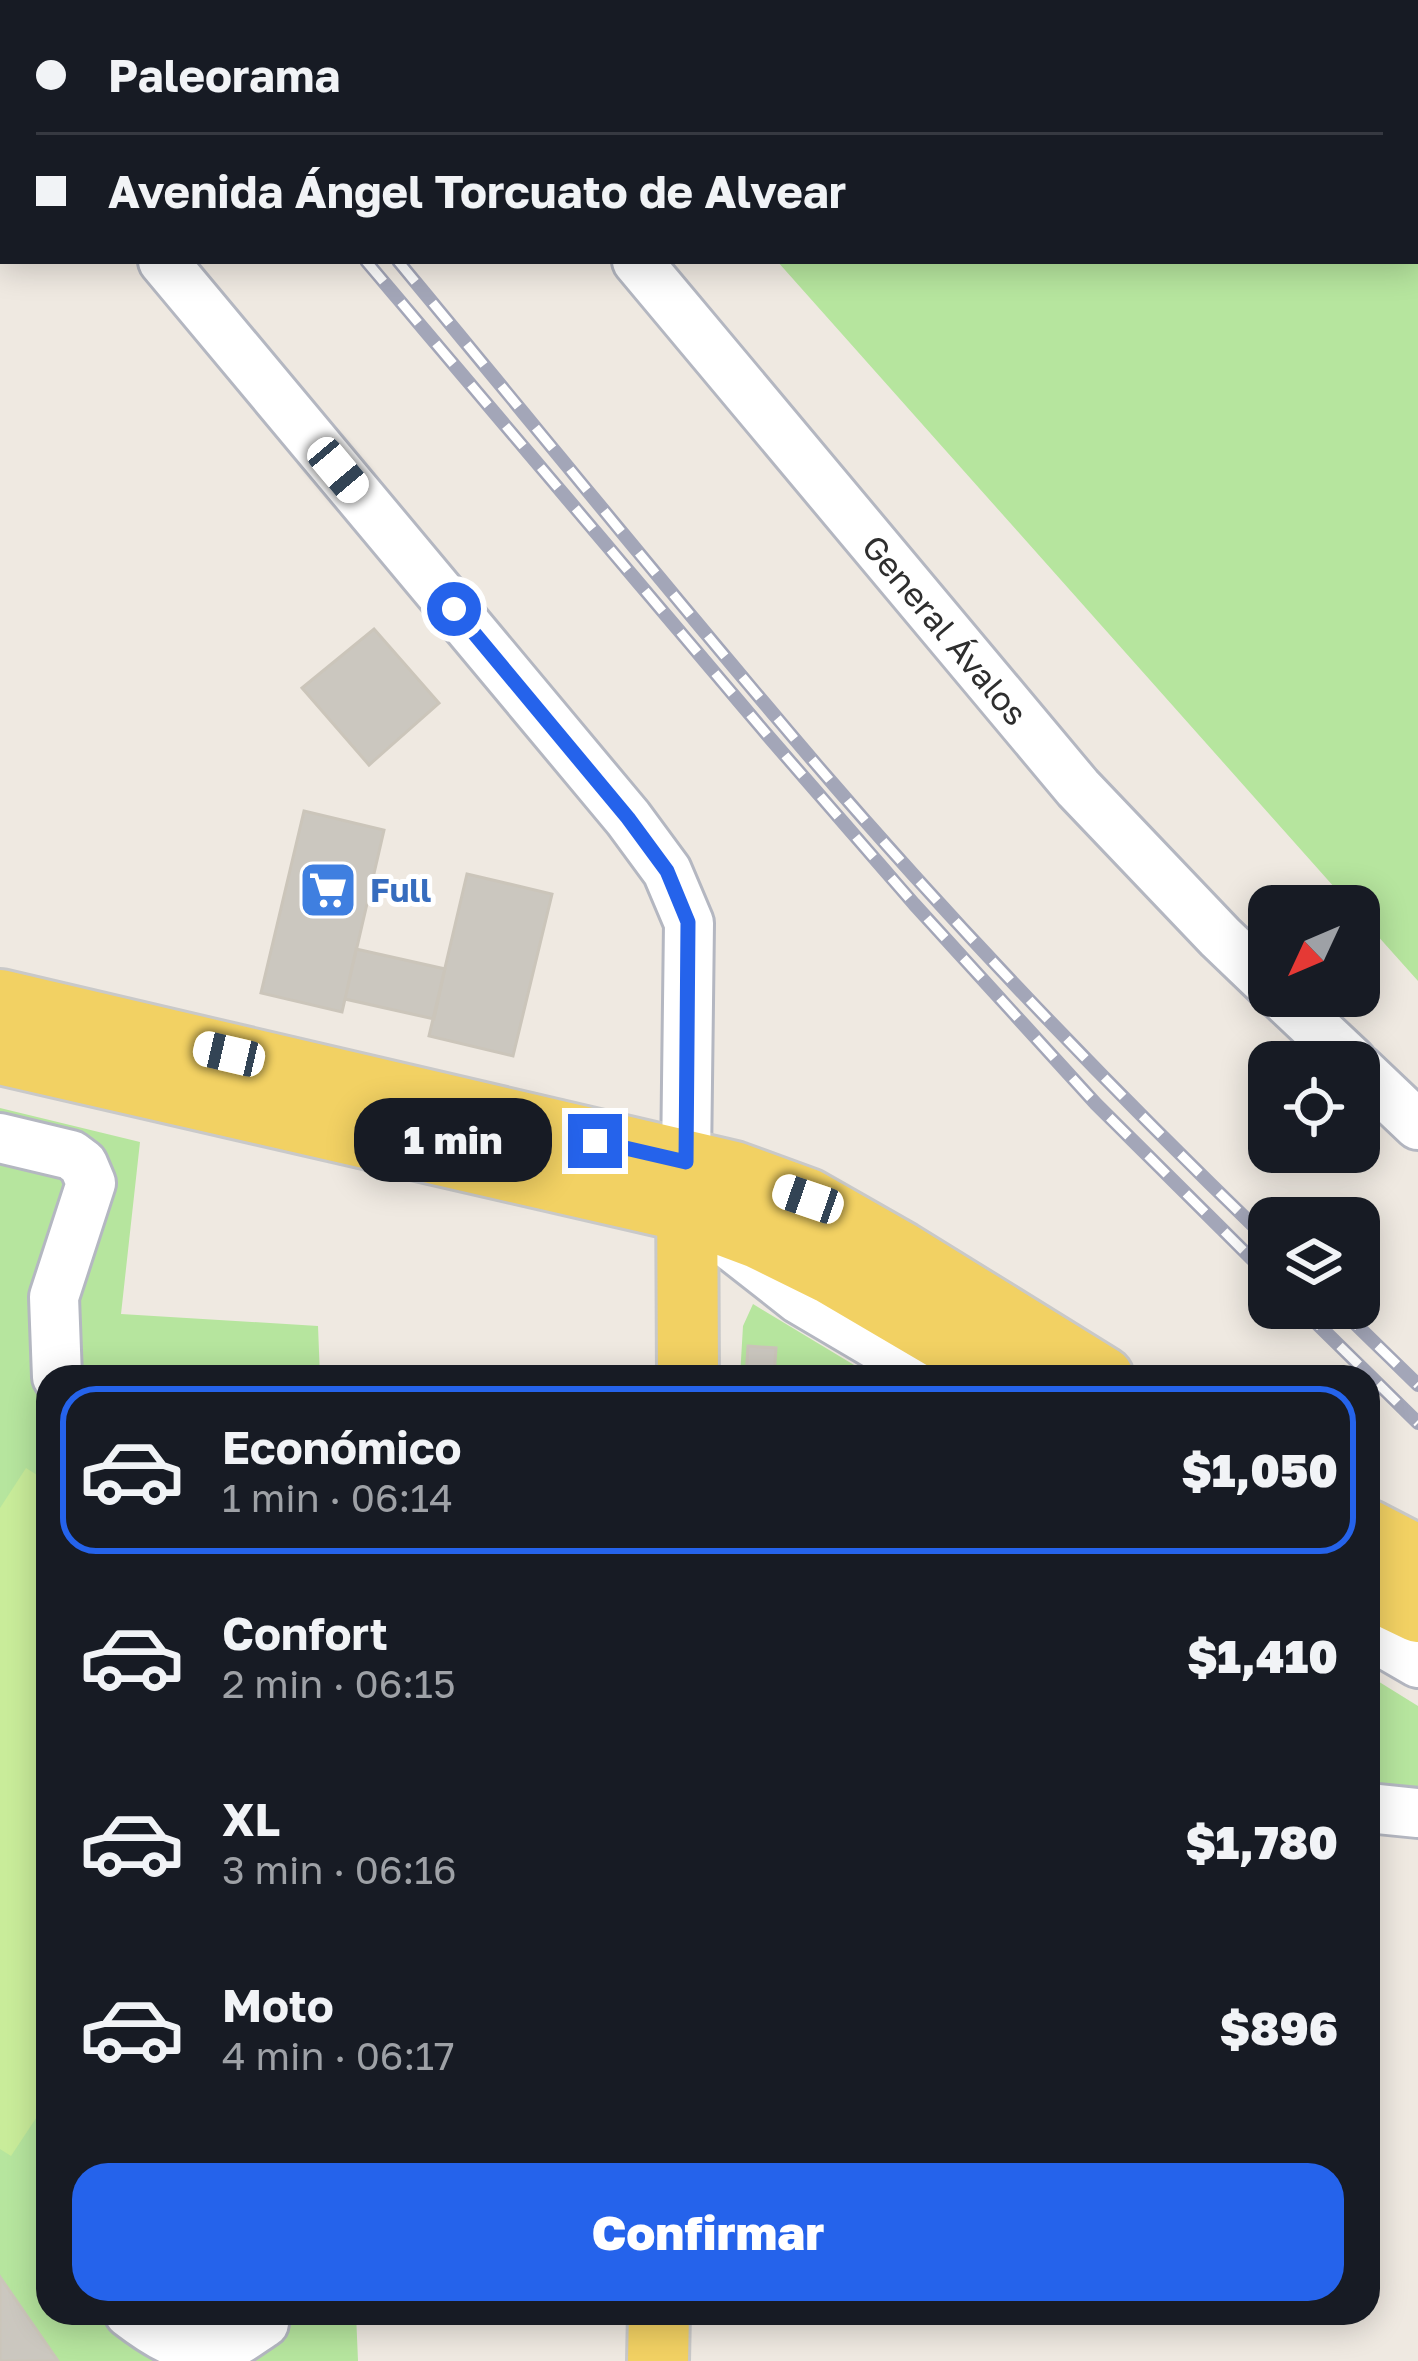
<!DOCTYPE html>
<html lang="es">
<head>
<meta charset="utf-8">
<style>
	body { margin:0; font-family:"Golos Text",sans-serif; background:#20242c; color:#f1f3f6; height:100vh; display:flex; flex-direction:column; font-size:45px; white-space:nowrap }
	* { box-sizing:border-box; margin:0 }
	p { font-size:39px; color:#9ea1a6 }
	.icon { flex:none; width:66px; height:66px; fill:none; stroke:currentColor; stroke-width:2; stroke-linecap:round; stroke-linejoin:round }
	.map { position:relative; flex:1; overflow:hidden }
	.sheet { position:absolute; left:36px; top:1365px; width:1344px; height:960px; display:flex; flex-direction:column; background:#171b24; border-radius:36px; box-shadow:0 6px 30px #0003 }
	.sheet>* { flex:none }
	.banner { position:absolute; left:0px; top:0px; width:1419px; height:264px; box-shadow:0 6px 30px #0003; display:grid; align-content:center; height:264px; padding:0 36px; background:#171b24 }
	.needle { width:78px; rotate:226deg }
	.tools { position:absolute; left:1248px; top:885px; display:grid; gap:24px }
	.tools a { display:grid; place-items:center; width:132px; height:132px; border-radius:24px; background:#171b24; box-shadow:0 6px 30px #0003; font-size:60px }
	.end { position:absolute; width:54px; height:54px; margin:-27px; border:15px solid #2563eb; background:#fff; box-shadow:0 0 0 6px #fff }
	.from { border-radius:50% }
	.bubble { position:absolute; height:84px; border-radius:36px; background:#171b24; box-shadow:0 6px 30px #0003; font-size:39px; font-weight:800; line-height:84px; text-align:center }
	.car { position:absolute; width:36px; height:72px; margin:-36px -18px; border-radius:15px; box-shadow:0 0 9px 3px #0007; background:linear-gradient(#fff 24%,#345 0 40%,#fff 0 76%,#345 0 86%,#fff 0) }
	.banner b { display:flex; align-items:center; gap:42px; height:114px; font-size:45px }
	.banner b+b { border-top:3px solid #363941 }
	.banner i { width:30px; height:30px; background:#f1f3f6 }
	ul { padding:21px 0 0; list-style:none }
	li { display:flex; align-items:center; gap:36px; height:168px; margin:0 24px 18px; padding:0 12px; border:6px solid transparent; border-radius:36px }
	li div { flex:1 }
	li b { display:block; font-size:45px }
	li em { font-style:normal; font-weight:800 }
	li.active { border-color:#2563eb }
	li>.icon { width:108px; height:108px; stroke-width:1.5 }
	.cta { display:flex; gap:24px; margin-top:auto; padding:24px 36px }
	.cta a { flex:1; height:138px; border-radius:36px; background:#2563eb; color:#fff; font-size:48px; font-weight:800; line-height:138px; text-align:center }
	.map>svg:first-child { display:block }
</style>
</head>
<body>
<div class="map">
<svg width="1418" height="2361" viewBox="0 0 1418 2361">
	<rect width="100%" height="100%" fill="#efe9e1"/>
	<path fill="#b6e59e" d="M 544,0 L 1418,0 L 1418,981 L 1359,915 L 1359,906 L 1351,906 L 777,261 L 1416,261 L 1416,3 L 547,3 Z
		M 0,1108 L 140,1142 L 121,1314 L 318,1326 L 320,1377 L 48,1377 L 48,2313 L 356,2313 L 358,2361 L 0,2361 Z
		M 753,1304 L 874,1377 L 740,1377 L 743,1326 Z
		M 1368,1675 L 1418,1706 L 1418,1794 L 1368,1788 Z"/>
	<path fill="#c9ec9a" d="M 26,1468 L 48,1482 L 48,2100 L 11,2156 L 0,2149 L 0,1508 Z"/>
	<path fill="#cbc7bf" stroke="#cbc5ba" stroke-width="3" d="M 374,629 L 439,703 L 369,765 L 302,688 Z
		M 304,811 L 384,830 L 342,1012 L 261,993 Z
		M 467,874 L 552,894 L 513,1056 L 429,1036 Z
		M 356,949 L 445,969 L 434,1019 L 345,999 Z
		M 748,1346 L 776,1348 L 774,1377 L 746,1377 Z
		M 0,2277 L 58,2361 L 0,2361 Z"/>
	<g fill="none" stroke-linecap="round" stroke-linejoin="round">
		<g stroke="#b4b7c1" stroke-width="54">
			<path id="minor" d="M 419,0 L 422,3
				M 163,261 L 628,818 L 667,871 L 689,923 L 686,1162
				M 637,261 L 1078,788 L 1220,937 L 1269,984
				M 1282,996 L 1352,1062
				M 1359,1069 L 1418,1125
				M 0,1138 L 71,1155 L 83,1164 L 91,1183 L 54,1297 L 57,1377
				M 720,1237 L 799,1299 L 931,1377
				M 1368,1634 L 1418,1663
				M 1368,1808 L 1418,1813
				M 129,2313 C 155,2333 186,2354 220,2347 C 235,2345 251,2331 264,2323 L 265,2313"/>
		</g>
		<g stroke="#c9c9c9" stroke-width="66">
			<path id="major" d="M 284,3 L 288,0
				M 0,226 L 3,224
				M 0,1000 L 734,1172 L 808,1199 L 901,1252 L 1103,1377
				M 0,1054 L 688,1212 L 760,1239 L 829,1273 L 1006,1377
				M 687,1174 L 688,1377
				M 1368,1530 L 1418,1556
				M 1368,1588 L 1418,1612
				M 658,2361 L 659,2313"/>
		</g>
		<use href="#minor" stroke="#fff" stroke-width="48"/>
		<use href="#major" stroke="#f2d163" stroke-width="60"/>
		<g stroke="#a3a6b8" stroke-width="14">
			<path id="rail" d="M 147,0 L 150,3
				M 182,0 L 185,3
				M 366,261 L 769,737 L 914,904 L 1096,1104 L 1269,1276
				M 398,261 C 526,415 652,571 782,724 C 934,905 1099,1077 1269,1241
				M 1301,1308 L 1418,1423
				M 1339,1308 L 1418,1385"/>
		</g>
		<use href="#rail" stroke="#fff" stroke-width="9" stroke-dasharray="27" stroke-linecap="butt"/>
	</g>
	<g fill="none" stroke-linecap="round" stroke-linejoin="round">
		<path stroke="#2563eb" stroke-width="15" d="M 454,609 L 628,818 L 667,871 L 688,922 L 686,1162 L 595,1141"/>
	</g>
	<defs>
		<g id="supermarket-square" transform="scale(3)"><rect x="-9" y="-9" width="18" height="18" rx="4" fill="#3f7fe0" stroke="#fff"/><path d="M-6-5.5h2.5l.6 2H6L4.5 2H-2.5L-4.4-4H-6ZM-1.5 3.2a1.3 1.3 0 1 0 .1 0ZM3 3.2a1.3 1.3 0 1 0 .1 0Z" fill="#fff"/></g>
	</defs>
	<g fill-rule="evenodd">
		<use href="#supermarket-square" x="328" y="890"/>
	</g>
	<g text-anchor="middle" stroke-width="10" stroke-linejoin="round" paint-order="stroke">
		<g font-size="33" fill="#2e2e2e" stroke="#fff">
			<text transform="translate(945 630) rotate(50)" y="12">General Ávalos</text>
		</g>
		<g font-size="33" font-weight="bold" fill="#366cbe" stroke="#fff" text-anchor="start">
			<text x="370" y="902">Full</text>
		</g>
	</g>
</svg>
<div class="tools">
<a><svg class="needle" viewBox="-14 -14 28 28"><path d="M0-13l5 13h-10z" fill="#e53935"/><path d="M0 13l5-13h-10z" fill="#9ea1a6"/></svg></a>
<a><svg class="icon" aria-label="locate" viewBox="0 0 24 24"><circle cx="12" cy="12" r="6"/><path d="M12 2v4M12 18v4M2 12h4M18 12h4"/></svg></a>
<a><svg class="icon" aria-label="layers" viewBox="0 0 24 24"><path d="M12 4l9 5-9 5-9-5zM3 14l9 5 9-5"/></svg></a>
</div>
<i class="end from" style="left:454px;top:609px"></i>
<i class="end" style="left:595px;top:1141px"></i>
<div class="bubble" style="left:354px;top:1098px;width:198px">1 min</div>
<i class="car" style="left:338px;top:470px;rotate:140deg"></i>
<i class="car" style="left:229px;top:1054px;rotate:283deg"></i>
<i class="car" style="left:808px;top:1199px;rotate:289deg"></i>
<div class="banner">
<b><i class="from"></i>Paleorama</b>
<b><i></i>Avenida Ángel Torcuato de Alvear</b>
</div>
<section class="sheet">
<ul>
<li class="active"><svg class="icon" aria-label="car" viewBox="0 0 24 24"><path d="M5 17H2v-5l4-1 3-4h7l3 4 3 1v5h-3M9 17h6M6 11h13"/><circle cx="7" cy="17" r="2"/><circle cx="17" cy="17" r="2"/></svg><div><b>Económico</b><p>1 min · 06:14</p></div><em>$1,050</em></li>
<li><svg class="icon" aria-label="car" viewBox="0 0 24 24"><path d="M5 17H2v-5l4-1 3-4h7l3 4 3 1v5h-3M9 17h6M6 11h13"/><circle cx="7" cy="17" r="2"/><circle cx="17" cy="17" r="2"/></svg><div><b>Confort</b><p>2 min · 06:15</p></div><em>$1,410</em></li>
<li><svg class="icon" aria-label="car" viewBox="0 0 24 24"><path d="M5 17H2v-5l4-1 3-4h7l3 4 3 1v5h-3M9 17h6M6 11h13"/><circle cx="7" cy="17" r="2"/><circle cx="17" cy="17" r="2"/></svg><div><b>XL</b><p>3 min · 06:16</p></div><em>$1,780</em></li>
<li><svg class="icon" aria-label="car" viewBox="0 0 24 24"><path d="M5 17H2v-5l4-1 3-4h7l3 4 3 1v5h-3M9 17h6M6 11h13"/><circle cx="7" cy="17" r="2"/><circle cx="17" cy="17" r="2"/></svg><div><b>Moto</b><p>4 min · 06:17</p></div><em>$896</em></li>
</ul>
<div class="cta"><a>Confirmar</a></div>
</section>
</div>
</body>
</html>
